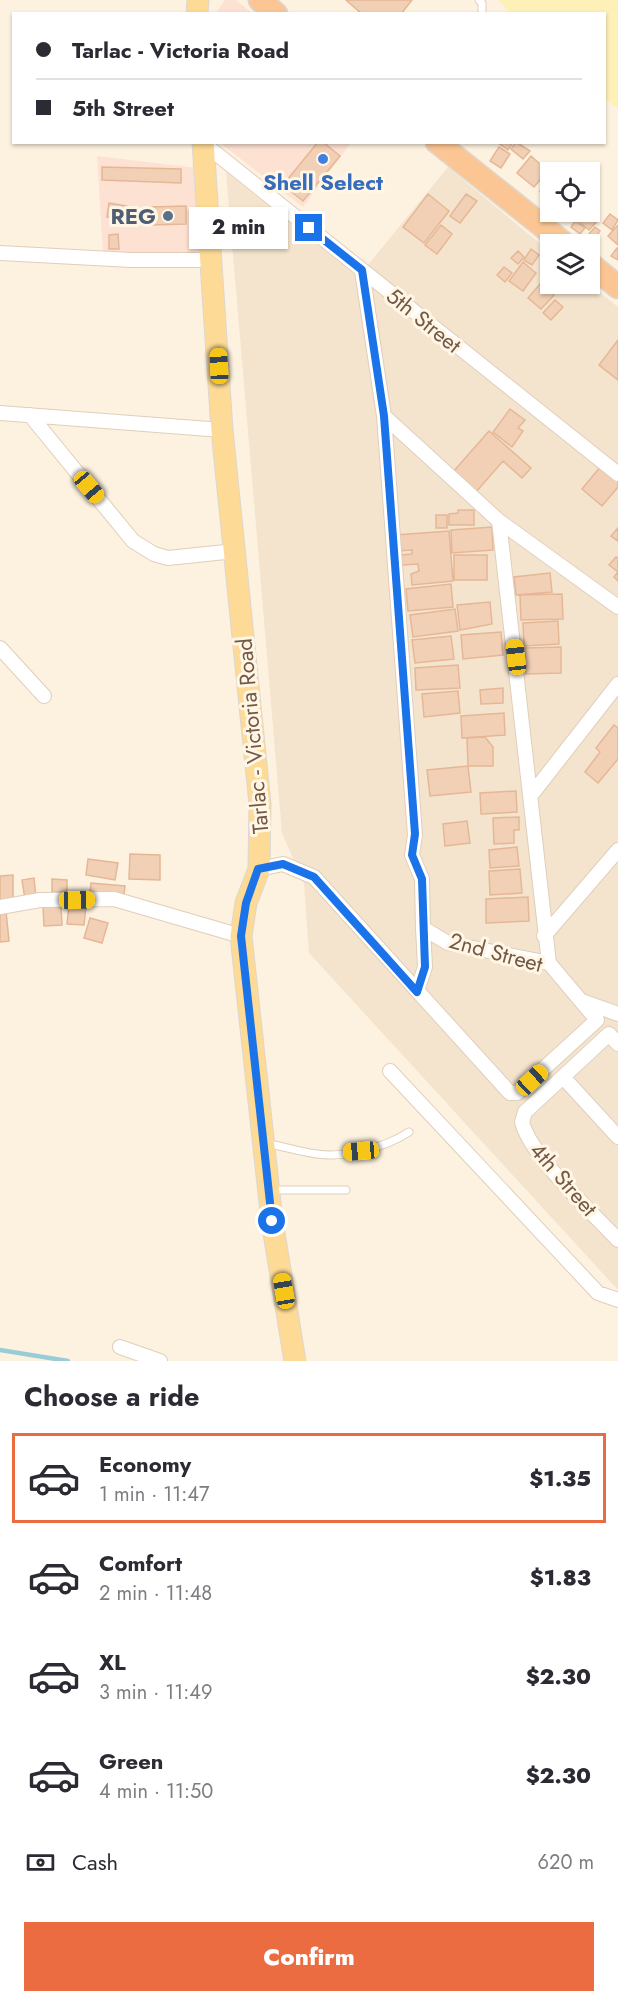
<!DOCTYPE html>
<html lang="en">
<head>
<meta charset="utf-8">
<style>
	body { margin:0; font-family:Jost,sans-serif; background:#f2f2f3; color:#2b2b33; height:100vh; display:flex; flex-direction:column; font-size:22px; white-space:nowrap }
	* { box-sizing:border-box; margin:0 }
	p { font-size:20px; color:#7c7c81 }
	.icon { flex:none; width:33px; height:33px; fill:none; stroke:currentColor; stroke-width:2; stroke-linecap:round; stroke-linejoin:round }
	.map { position:relative; height:1361px; overflow:hidden }
	.details { display:flex; flex-direction:column; background:#fff; flex:1 }
	.details>* { flex:none }
	.banner { position:absolute; left:12px; top:12px; width:594px; height:132px; border-radius:0px; box-shadow:0 2px 4px #0004; display:grid; align-content:center; height:132px; padding:0 24px; background:#fff }
	.fabs { position:absolute; left:540px; top:162px; display:grid; gap:12px }
	.fabs a { display:grid; place-items:center; width:60px; height:60px; border-radius:0px; background:#fff; box-shadow:0 2px 4px #0004; font-size:30px }
	.end { position:absolute; width:27px; height:27px; margin:-14px; border:8px solid #1a73e8; background:#fff; box-shadow:0 0 0 3px #fff }
	.from { border-radius:50% }
	.bubble { position:absolute; height:42px; border-radius:0px; background:#fff; box-shadow:0 2px 4px #0004; font-size:20px; font-weight:800; line-height:42px; text-align:center }
	.car { position:absolute; width:18px; height:36px; margin:-18px -9px; border-radius:8px; box-shadow:0 0 4px 2px #0007; background:linear-gradient(#f5c518 24%,#345 0 40%,#f5c518 0 76%,#345 0 86%,#f5c518 0) }
	.banner b { display:flex; align-items:center; gap:21px; height:57px; font-size:22px }
	.banner b+b { border-top:2px solid #e1e1e2 }
	.banner i { width:15px; height:15px; background:#2b2b33 }
	ul { padding:0; list-style:none }
	li { display:flex; align-items:center; gap:18px; height:90px; margin:0 12px 9px; padding:0 12px; border:3px solid transparent; border-radius:0px }
	li div { flex:1 }
	li b { display:block; font-size:22px }
	li em { font-style:normal; font-weight:800 }
	li.on { border-color:#ea6c40 }
	li>.icon { width:54px; height:54px; stroke-width:1.5 }
	h2 { padding:0 24px; font-size:27px; line-height:72px }
	.pay { display:flex; align-items:center; gap:15px; height:66px; padding:0 24px; font-size:22px }
	.pay p { margin-inline-start:auto }
	.button { display:flex; gap:12px; margin-top:auto; padding:12px 24px }
	.button a { flex:1; height:69px; border-radius:0px; background:#ea6c40; color:#fff; font-size:24px; font-weight:800; line-height:69px; text-align:center }
	.map>svg:first-child { display:block }
</style>
</head>
<body>
<div class="map">
<svg width="618" height="1361" viewBox="0 0 618 1361">
	<rect width="100%" height="100%" fill="#fdf2df"/>
	<path fill="#f4e4cd" d="M 448,167 L 550,252 L 550,284 L 589,284 L 618,307 L 618,1290 L 309,953 L 304,884 L 282,833 L 226,172 L 358,277 Z"/>
	<path fill="#fde1d2" d="M 225,0 L 236,0 L 252,13 L 216,13 Z
		M 220,143 L 351,143 L 303,207 Z
		M 97,156 L 197,168 L 202,259 L 103,252 Z"/>
	<path fill="#fdf1b8" d="M 498,0 L 618,0 L 618,109 L 605,99 L 604,14 L 510,13 Z"/>
	<g fill="none" stroke-linecap="round" stroke-linejoin="round">
		<path stroke="#9accd8" stroke-width="4.5" d="M 0,1350 L 68,1361"/>
	</g>
	<path fill="#f2d0b6" stroke="#e5b796" stroke-width="1.5" d="M 346,0 L 412,0 L 401,14 L 362,14 Z
		M 318,142 L 323,142 L 340,156 L 303,201 L 283,185 Z
		M 497,142 L 513,142 L 508,150 Z
		M 516,142 L 530,151 L 523,159 L 511,149 Z
		M 499,147 L 510,154 L 501,168 L 490,161 Z
		M 531,156 L 548,171 L 534,187 L 517,173 Z
		M 102,167 L 181,169 L 181,183 L 102,180 Z
		M 550,177 L 550,198 L 540,191 Z
		M 590,193 L 597,198 L 590,206 Z
		M 428,194 L 449,211 L 424,243 L 403,227 Z
		M 466,194 L 477,201 L 460,223 L 450,216 Z
		M 109,203 L 127,206 L 124,220 L 107,217 Z
		M 186,206 L 186,224 L 150,225 L 150,207 Z
		M 590,211 L 599,219 L 589,230 L 576,219 L 582,212 Z
		M 610,214 L 618,220 L 612,230 L 603,223 Z
		M 575,221 L 585,228 L 580,234 L 571,227 Z
		M 441,225 L 452,234 L 437,254 L 425,245 Z
		M 618,225 L 618,245 L 608,236 Z
		M 595,227 L 600,231 L 594,239 L 588,235 Z
		M 118,234 L 119,249 L 109,249 L 109,235 Z
		M 617,248 L 618,249 L 618,260 L 611,256 Z
		M 531,249 L 539,255 L 532,265 L 524,260 Z
		M 518,251 L 524,257 L 518,264 L 511,258 Z
		M 523,262 L 536,273 L 523,291 L 509,281 Z
		M 504,267 L 512,273 L 505,282 L 497,275 Z
		M 541,283 L 554,295 L 541,309 L 528,298 Z
		M 555,300 L 563,307 L 551,320 L 543,313 Z
		M 618,340 L 618,380 L 599,365 Z
		M 510,409 L 525,420 L 518,428 L 523,431 L 512,447 L 493,432 Z
		M 489,431 L 531,468 L 522,478 L 503,461 L 476,492 L 453,472 Z
		M 601,466 L 618,480 L 618,487 L 602,506 L 582,489 Z
		M 458,510 L 474,510 L 474,525 L 449,525 L 449,514 L 458,513 Z
		M 436,515 L 447,515 L 447,528 L 436,528 Z
		M 492,527 L 493,550 L 452,553 L 451,530 Z
		M 618,528 L 618,541 L 611,536 Z
		M 449,531 L 453,581 L 412,585 L 411,574 L 419,571 L 418,564 L 402,565 L 401,555 L 412,554 L 412,550 L 396,551 L 395,535 Z
		M 454,555 L 487,555 L 487,580 L 454,580 Z
		M 616,557 L 618,558 L 618,581 L 614,577 L 618,572 L 609,565 Z
		M 550,573 L 552,592 L 516,595 L 514,577 Z
		M 451,584 L 453,607 L 408,611 L 406,589 Z
		M 562,594 L 563,619 L 521,620 L 520,595 Z
		M 490,602 L 492,624 L 460,630 L 457,605 Z
		M 455,609 L 458,631 L 413,637 L 410,615 Z
		M 558,621 L 559,644 L 524,646 L 523,623 Z
		M 501,632 L 503,655 L 463,659 L 461,635 Z
		M 451,636 L 454,659 L 415,663 L 412,640 Z
		M 561,647 L 561,673 L 526,674 L 525,648 Z
		M 458,665 L 460,688 L 416,690 L 415,668 Z
		M 503,688 L 503,703 L 481,704 L 480,690 Z
		M 458,691 L 460,713 L 424,717 L 422,694 Z
		M 504,713 L 505,735 L 462,738 L 461,716 Z
		M 614,725 L 618,728 L 618,759 L 598,783 L 585,772 L 600,752 L 596,748 Z
		M 485,737 L 493,747 L 493,766 L 468,766 L 467,738 Z
		M 468,766 L 471,792 L 430,796 L 427,770 Z
		M 516,791 L 517,812 L 481,814 L 480,793 Z
		M 519,817 L 519,830 L 514,830 L 514,843 L 494,844 L 493,818 Z
		M 467,821 L 470,843 L 445,846 L 443,824 Z
		M 517,847 L 519,866 L 490,868 L 489,850 Z
		M 130,854 L 160,855 L 160,880 L 129,879 Z
		M 88,859 L 118,863 L 115,880 L 86,875 Z
		M 520,869 L 522,893 L 490,895 L 489,871 Z
		M 13,875 L 13,903 L 0,903 L 0,876 Z
		M 34,878 L 36,898 L 25,899 L 22,880 Z
		M 52,879 L 67,880 L 67,892 L 52,892 Z
		M 91,883 L 125,886 L 123,903 L 89,900 Z
		M 528,897 L 529,921 L 486,923 L 486,899 Z
		M 69,905 L 86,906 L 84,925 L 67,924 Z
		M 43,907 L 61,907 L 62,925 L 44,926 Z
		M 6,911 L 9,941 L 0,942 L 0,912 Z
		M 90,918 L 108,923 L 102,943 L 84,938 Z"/>
	<g fill="none" stroke-linecap="round" stroke-linejoin="round">
		<g stroke="#e0cebb" stroke-width="9">
			<path id="service" d="M 479,0 L 482,3 L 482,13
				M 265,1143 C 282,1146 300,1152 317,1154 C 346,1158 384,1148 409,1132
				M 271,1190 L 346,1190"/>
		</g>
		<g stroke="#e0cebb" stroke-width="16">
			<path id="minor" d="M 203,143 L 618,474
				M 0,253 L 131,260 L 213,260
				M 0,413 L 222,430
				M 30,415 L 133,541 L 154,554 L 168,558 L 235,551
				M 384,416 L 499,521 L 618,607
				M 499,521 L 549,963
				M 0,648 L 44,696
				M 532,794 L 618,684
				M 259,869 L 283,864 L 314,877 L 510,1093 L 517,1093 L 597,1020 L 549,963 L 448,943 L 423,928 L 422,879 L 412,855 L 415,835 L 384,416 L 362,271
				M 0,907 L 40,900 L 114,899 L 241,936
				M 544,936 L 618,850
				M 417,991 L 425,967 L 423,928
				M 582,1001 L 618,1014
				M 618,1044 L 609,1034 L 525,1112 L 522,1122 C 531,1157 592,1212 618,1240
				M 390,1071 L 598,1293 L 618,1300
				M 563,1077 L 618,1137
				M 120,1347 L 160,1361"/>
		</g>
		<g stroke="#ddd7d3" stroke-width="23">
			<path id="primary" d="M 197,14 L 198,0
				M 203,142 L 222,430 L 260,804 L 259,869 L 246,903 L 241,936 L 272,1221 L 295,1361"/>
		</g>
		<g stroke="#ddd7d3" stroke-width="25">
			<path id="trunk" d="M 260,0 L 276,14
				M 437,142 L 565,244
				M 590,264 L 618,287"/>
		</g>
		<use href="#service" stroke="#fff" stroke-width="7"/>
		<use href="#minor" stroke="#fff" stroke-width="14"/>
		<use href="#primary" stroke="#fdda95" stroke-width="21"/>
		<use href="#trunk" stroke="#fbc694" stroke-width="22"/>
	</g>
	<g fill="none" stroke-linecap="round" stroke-linejoin="round">
		<path stroke="#1a73e8" stroke-width="8" d="M 272,1221 L 241,936 L 246,903 L 258,869 L 283,864 L 314,877 L 417,992 L 425,967 L 422,879 L 412,855 L 415,834 L 384,416 L 362,270 L 309,228"/>
	</g>
	<circle fill="#3f7fe0" stroke="#fff6e5" stroke-width="2" cx="323" cy="159" r="6"/>
	<circle fill="#5c6f8a" stroke="#fff6e5" stroke-width="2" cx="168" cy="216" r="6"/>
	<g text-anchor="middle" stroke-width="6" stroke-linejoin="round" paint-order="stroke">
		<g font-size="22" font-weight="bold" fill="#366cbe" stroke="#fff6e5">
			<text x="323" y="190">Shell Select</text>
		</g>
		<g font-size="22" font-weight="bold" fill="#4e5e75" stroke="#fff6e5" text-anchor="end">
			<text x="156" y="224">REG</text>
		</g>
		<g font-size="22" fill="#735846" stroke="#fff6e5">
			<text transform="translate(424 320) rotate(39)" y="8">5th Street</text>
			<text transform="translate(252 736) rotate(-95)" y="8">Tarlac - Victoria Road</text>
			<text transform="translate(496 952) rotate(15)" y="8">2nd Street</text>
			<text transform="translate(564 1179) rotate(49)" y="8">4th Street</text>
		</g>
	</g>
</svg>
<div class="fabs">
<a><svg class="icon" aria-label="locate" viewBox="0 0 24 24"><circle cx="12" cy="12" r="6"/><path d="M12 2v4M12 18v4M2 12h4M18 12h4"/></svg></a>
<a><svg class="icon" aria-label="layers" viewBox="0 0 24 24"><path d="M12 4l9 5-9 5-9-5zM3 14l9 5 9-5"/></svg></a>
</div>
<i class="end from" style="left:272px;top:1221px"></i>
<i class="end" style="left:309px;top:228px"></i>
<div class="bubble" style="left:189px;top:207px;width:99px">2 min</div>
<i class="car" style="left:219px;top:366px;rotate:357deg"></i>
<i class="car" style="left:89px;top:487px;rotate:140deg"></i>
<i class="car" style="left:516px;top:657px;rotate:353deg"></i>
<i class="car" style="left:77px;top:900px;rotate:89deg"></i>
<i class="car" style="left:532px;top:1080px;rotate:47deg"></i>
<i class="car" style="left:361px;top:1151px;rotate:265deg"></i>
<i class="car" style="left:284px;top:1291px;rotate:350deg"></i>
<div class="banner">
<b><i class="from"></i>Tarlac - Victoria Road</b>
<b><i></i>5th Street</b>
</div>
</div>
<section class="details">
<h2>Choose a ride</h2>
<ul>
<li class="on"><svg class="icon" aria-label="car" viewBox="0 0 24 24"><path d="M5 17H2v-5l4-1 3-4h7l3 4 3 1v5h-3M9 17h6M6 11h13"/><circle cx="7" cy="17" r="2"/><circle cx="17" cy="17" r="2"/></svg><div><b>Economy</b><p>1 min · 11:47</p></div><em>$1.35</em></li>
<li><svg class="icon" aria-label="car" viewBox="0 0 24 24"><path d="M5 17H2v-5l4-1 3-4h7l3 4 3 1v5h-3M9 17h6M6 11h13"/><circle cx="7" cy="17" r="2"/><circle cx="17" cy="17" r="2"/></svg><div><b>Comfort</b><p>2 min · 11:48</p></div><em>$1.83</em></li>
<li><svg class="icon" aria-label="car" viewBox="0 0 24 24"><path d="M5 17H2v-5l4-1 3-4h7l3 4 3 1v5h-3M9 17h6M6 11h13"/><circle cx="7" cy="17" r="2"/><circle cx="17" cy="17" r="2"/></svg><div><b>XL</b><p>3 min · 11:49</p></div><em>$2.30</em></li>
<li><svg class="icon" aria-label="car" viewBox="0 0 24 24"><path d="M5 17H2v-5l4-1 3-4h7l3 4 3 1v5h-3M9 17h6M6 11h13"/><circle cx="7" cy="17" r="2"/><circle cx="17" cy="17" r="2"/></svg><div><b>Green</b><p>4 min · 11:50</p></div><em>$2.30</em></li>
</ul>
<div class="pay"><svg class="icon" aria-label="cash" viewBox="0 0 24 24"><path d="M3 7h18v10H3z"/><circle cx="12" cy="12" r="2"/></svg>Cash<p>620 m</p></div>
<div class="button"><a>Confirm</a></div>
</section>
</body>
</html>
